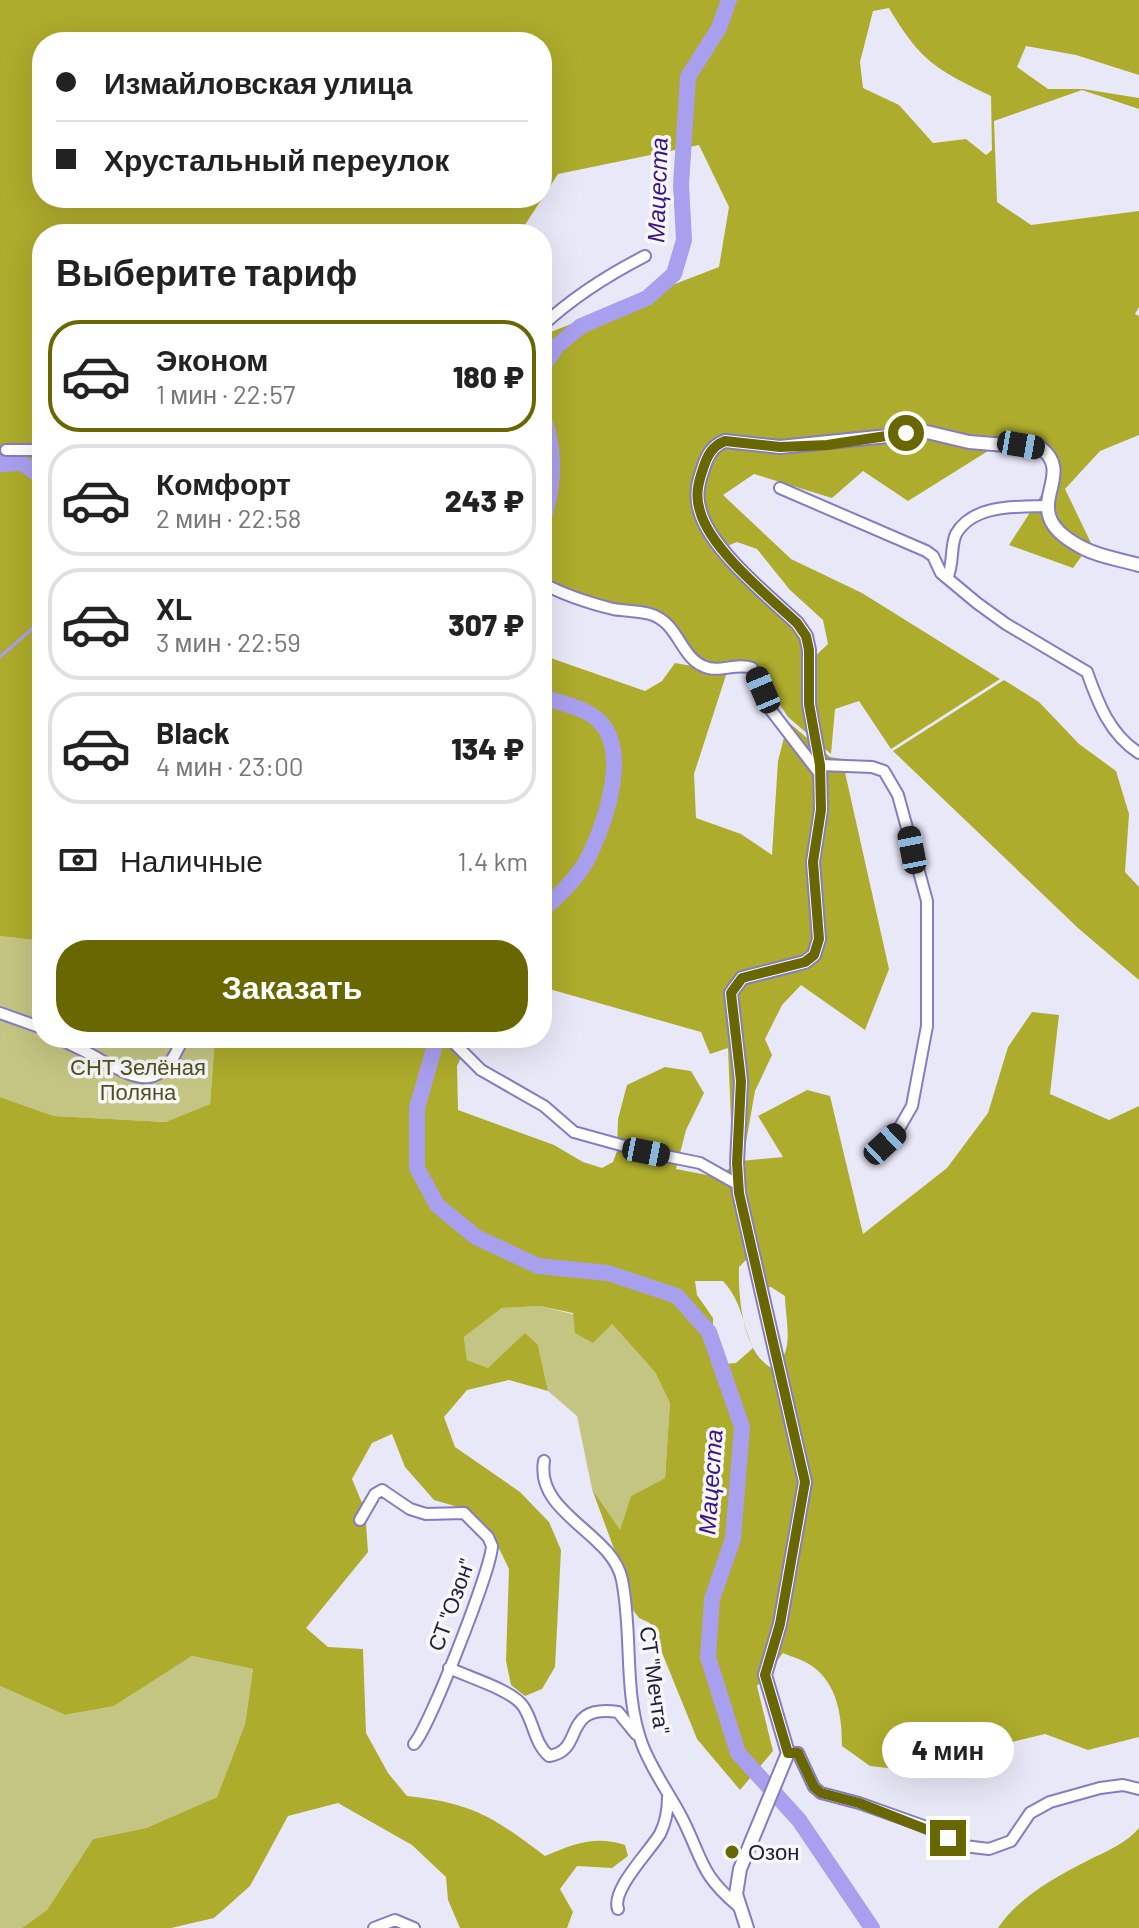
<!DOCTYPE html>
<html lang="ru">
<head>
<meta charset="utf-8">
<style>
	body { margin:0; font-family:Barlow,sans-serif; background:#f6f6f6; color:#222; height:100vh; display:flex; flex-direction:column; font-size:30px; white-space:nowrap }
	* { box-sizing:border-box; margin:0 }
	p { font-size:26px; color:#767676 }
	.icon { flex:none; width:44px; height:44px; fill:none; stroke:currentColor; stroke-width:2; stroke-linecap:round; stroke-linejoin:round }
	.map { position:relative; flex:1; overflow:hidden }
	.drawer { position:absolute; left:32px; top:224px; width:520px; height:824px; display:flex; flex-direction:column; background:#fff; border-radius:32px; box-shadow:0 8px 32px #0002 }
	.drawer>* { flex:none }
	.guide { position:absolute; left:32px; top:32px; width:520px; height:176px; border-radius:32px; box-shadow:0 8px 32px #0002; display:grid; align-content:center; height:176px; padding:0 24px; background:#fff }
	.end { position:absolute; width:36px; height:36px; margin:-18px; border:10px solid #696701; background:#fff; box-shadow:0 0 0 4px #fff }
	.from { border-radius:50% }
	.bubble { position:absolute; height:56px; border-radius:28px; background:#fff; box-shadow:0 8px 32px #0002; font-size:26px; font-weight:800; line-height:56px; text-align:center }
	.car { position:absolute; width:24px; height:48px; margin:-24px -12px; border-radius:10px; box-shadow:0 0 6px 2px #0007; background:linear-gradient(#222 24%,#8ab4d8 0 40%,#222 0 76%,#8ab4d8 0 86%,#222 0) }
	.guide b { display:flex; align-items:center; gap:28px; height:76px; font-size:30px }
	.guide b+b { border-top:2px solid #e0e0e0 }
	.guide i { width:20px; height:20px; background:#222 }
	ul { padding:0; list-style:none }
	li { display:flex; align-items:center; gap:24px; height:112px; margin:0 16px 12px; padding:0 8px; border:4px solid #e0e0e0; border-radius:32px }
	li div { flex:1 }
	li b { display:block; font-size:30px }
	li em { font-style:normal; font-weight:800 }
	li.current { border-color:#696701 }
	li>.icon { width:72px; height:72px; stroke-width:1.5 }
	h2 { padding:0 24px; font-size:36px; line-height:96px }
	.pay { display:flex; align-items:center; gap:20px; height:88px; padding:0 24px; font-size:30px }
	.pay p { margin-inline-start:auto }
	.button { display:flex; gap:16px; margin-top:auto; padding:16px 24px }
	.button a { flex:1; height:92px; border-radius:32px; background:#696701; color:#fff; font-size:32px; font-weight:800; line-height:92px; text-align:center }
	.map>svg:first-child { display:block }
</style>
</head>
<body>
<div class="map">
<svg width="1139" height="1928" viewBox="0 0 1139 1928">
	<rect width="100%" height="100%" fill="#e9e8f8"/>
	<path fill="#c4c582" d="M 0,936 L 42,941 L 42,1038 L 215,1038 L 210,1104 L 167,1122 L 54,1116 L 0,1097 Z
		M 540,1306 L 612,1324 L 655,1372 L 670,1403 L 665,1478 L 631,1496 L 620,1531 L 592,1489 L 577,1416 L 548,1391 L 538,1345 L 506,1353 L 488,1368 L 467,1360 L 464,1337 L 502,1308 Z
		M 192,1656 L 253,1669 L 245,1724 L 217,1797 L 146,1828 L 93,1839 L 47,1910 L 22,1928 L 0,1928 L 0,1686 L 65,1715 L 114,1706 Z"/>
	<path fill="#adac2c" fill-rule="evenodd" d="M 0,0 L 1139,0 L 1139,75 L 1076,55 L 1026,46 L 1017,67 L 1048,89 L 1083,89 L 1139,98 L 1139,109 L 1082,90 L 994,121 L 997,202 L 1031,225 L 1139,211 L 1139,307 L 1135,314 L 1139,316 L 1139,435 L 1100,451 L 1065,489 L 1091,543 L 1073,568 L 1009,545 L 1049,483 L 1047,456 L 1032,451 L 988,451 L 908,501 L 863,471 L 832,498 L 754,474 L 723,495 L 791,559 L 862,593 L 1000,679 L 891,749 L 859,701 L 835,709 L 831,754 L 788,717 L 753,663 L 730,667 L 704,664 L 658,618 L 542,587 L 542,339 L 548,333 L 719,267 L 729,207 L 699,145 L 558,174 L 519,234 L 42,234 L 42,941 L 0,936 ZM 889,8 C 921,62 936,69 991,96 L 992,150 L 986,155 L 966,139 L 933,143 L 899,105 L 863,88 L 860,62 L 873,11 ZM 42,42 L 542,42 L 542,198 L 42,198 ZM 737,542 L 757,549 L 790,590 L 823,620 L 828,644 L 810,661 L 797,623 L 722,548 Z
		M 542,655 L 645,691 L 662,681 L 675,663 L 727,672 L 694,774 L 696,818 L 741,834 L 772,855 L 778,761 L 788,722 L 830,757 L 842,759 L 889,969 L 865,1030 L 801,985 L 782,1005 L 765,1039 L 772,1055 L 755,1091 L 746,1142 L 732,1144 L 728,1048 L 710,1054 L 701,1032 L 542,987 Z
		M 1004,680 L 1039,702 L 1079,744 L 1116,771 L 1129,814 L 1125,872 L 1139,887 L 1139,980 L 1078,928 L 893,751 Z
		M 1032,1012 L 1059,1015 L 1050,1094 L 1109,1120 L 1139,1106 L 1139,1737 L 1088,1750 L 1045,1734 L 992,1747 L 933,1773 L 870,1766 L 842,1746 C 842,1718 838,1684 812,1666 C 804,1660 792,1657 783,1653 L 757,1686 L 773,1751 L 740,1790 L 697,1739 L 650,1623 L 639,1618 L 633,1610 L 624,1576 L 592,1489 L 620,1530 L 631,1496 L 665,1478 L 670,1403 L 655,1372 L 612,1324 L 593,1343 L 575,1333 L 573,1313 L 540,1306 L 502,1308 L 464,1337 L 467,1360 L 488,1368 L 525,1333 L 538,1345 L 548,1391 L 509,1380 L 467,1390 L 444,1417 L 455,1447 L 520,1492 L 549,1522 L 561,1550 L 555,1667 L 542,1689 L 525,1696 L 511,1685 L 506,1661 L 509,1569 L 494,1538 L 465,1509 L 434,1500 L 405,1467 L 392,1434 L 372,1443 L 352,1479 L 365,1510 L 368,1552 L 306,1628 L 328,1647 L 363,1649 L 366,1733 L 388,1773 L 407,1796 C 473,1803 493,1817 545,1856 C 573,1844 595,1835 625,1845 L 628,1856 L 612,1868 L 577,1866 L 560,1889 L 573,1912 L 567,1928 L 460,1928 L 448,1900 L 446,1877 L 412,1845 L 338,1803 L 288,1816 L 250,1886 L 214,1918 L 171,1928 L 22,1928 L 47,1910 L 93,1839 L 146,1828 L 217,1797 L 245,1724 L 253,1669 L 192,1656 L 114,1706 L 65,1715 L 0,1686 L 0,1097 L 54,1116 L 166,1122 L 210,1104 L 215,1038 L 471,1038 L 457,1066 L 458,1110 L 554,1145 L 583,1162 L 602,1168 L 613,1162 L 617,1151 L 618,1119 L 627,1085 L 665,1067 L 691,1071 L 704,1093 L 686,1130 L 676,1169 L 717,1177 L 740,1161 L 783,1157 L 758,1116 L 807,1090 L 830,1096 L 863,1234 L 947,1168 L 988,1113 L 1008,1047 ZM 752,1254 L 779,1371 C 743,1361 738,1298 739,1267 ZM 695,1281 L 723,1281 C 742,1302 742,1322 753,1348 L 736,1363 L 724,1364 L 713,1331 L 713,1318 L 697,1295 ZM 771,1287 L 785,1296 C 785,1317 794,1346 779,1363 L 762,1288 Z
		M 1139,1828 L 1139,1928 L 998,1928 C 1019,1897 1054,1878 1087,1861 C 1106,1851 1126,1844 1139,1828 Z"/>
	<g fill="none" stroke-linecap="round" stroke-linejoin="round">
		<path stroke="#a99fef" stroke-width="3" d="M 0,657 L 42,620"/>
		<path stroke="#a99fef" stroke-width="16" d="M 542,368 L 557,346 L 581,326 L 647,298 L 674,274 L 684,240 L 681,185 L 688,77 L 719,28 L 729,0
			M 542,414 C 557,452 554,486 542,524
			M 0,464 L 22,463 L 42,477
			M 542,697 C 560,703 585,707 599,721 C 630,751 606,820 590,854 C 580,876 560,895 542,910
			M 437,1038 L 417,1108 L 417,1168 L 437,1205 L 476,1237 L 538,1266 L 608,1273 L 677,1296 L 709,1332 L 742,1427 L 733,1539 L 712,1599 L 708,1657 L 738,1753 L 799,1820 L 872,1928"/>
		<g stroke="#857cc3" stroke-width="14">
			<path id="minor" d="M 542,326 C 573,297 608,275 645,256
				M 6,450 L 34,450 L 42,454
				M 780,488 L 926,551 L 933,556 L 941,573 L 977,603 L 1006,624 L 1087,672 C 1098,703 1110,735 1139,753
				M 947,578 C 954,565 950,546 956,534 C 973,504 1016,507 1046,506
				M 542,583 C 564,595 589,603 613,609 C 625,611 639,611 650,614 C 678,622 680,656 703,666 C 719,674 736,662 752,668 L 770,709 L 820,774
				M 820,765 L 872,767 L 884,771 L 898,795 L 927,901 L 927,1026 L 912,1106 L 897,1132 L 885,1144
				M 0,1013 L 42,1028
				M 59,1038 C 72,1046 86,1051 99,1059 C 142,1083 161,1090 183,1038
				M 449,1038 L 481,1070 L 544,1106 L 574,1132 L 646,1152 L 700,1163 L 739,1185
				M 544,1461 C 535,1514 613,1533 622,1580 C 633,1634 623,1692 642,1744 C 652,1771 670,1794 683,1820 C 703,1860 700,1874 738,1906
				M 360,1520 L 375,1494 L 382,1490 L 410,1509 L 426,1514 L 464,1513 L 488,1537 L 492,1546 C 491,1570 429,1728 414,1744
				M 449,1668 C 468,1677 512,1690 523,1706 C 534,1722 534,1743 549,1756 C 586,1751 560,1704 618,1712 L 636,1734
				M 788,1753 L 798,1753 L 814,1787 L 821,1793 L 859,1803 L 932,1829 L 964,1846 L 989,1849 L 1011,1841 L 1030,1813 L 1050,1802 L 1100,1788 L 1123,1785 L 1139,1789
				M 618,1909 C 611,1890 649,1852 660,1834 C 666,1822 668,1810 668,1797
				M 374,1928 L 395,1920 L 414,1928"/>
		</g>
		<g stroke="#857cc3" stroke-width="16">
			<path id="tertiary" d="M 747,1928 L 736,1894 L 740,1869 L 788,1753 L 765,1675 L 780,1624 L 805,1482 L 739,1193 L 737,1163 L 741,1081 L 731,993 L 742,978 L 805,962 L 814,955 L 819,939 L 813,862 L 821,810 L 820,765 L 809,704 L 809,650 L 806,636 L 797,623 C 768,596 710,549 700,511 C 695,496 698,483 703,469 C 707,456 712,446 725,441 L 780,447 L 927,432 L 969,442 L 1041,448 C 1080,478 1009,512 1085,549 C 1101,557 1122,560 1139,565"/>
		</g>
		<use href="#minor" stroke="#fff" stroke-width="10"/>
		<use href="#tertiary" stroke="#fff" stroke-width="12"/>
	</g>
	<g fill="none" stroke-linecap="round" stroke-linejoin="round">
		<path stroke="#696701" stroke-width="10" d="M 906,433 L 827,445 L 780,447 L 725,441 C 712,446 707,456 703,469 C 698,483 695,496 700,511 C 710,549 768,596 797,623 L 806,636 L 809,650 L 809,704 L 820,765 L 821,810 L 813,862 L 819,939 L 814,955 L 805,962 L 742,978 L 731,993 L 741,1081 L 737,1163 L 739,1193 L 805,1482 L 780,1624 L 765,1675 L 788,1753 L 798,1753 L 814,1787 L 821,1793 L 859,1803 L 948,1838"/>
	</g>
	<circle fill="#696701" stroke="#f7f7f7" stroke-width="3" cx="732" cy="1852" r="8"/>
	<g text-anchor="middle" stroke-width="7" stroke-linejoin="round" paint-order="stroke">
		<g font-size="22" fill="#50501f" stroke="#f7f7f7">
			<text x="138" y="1075">СНТ Зелёная<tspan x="138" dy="25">Поляна</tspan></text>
		</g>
		<g font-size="22" fill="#211d3a" stroke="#f7f7f7">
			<text transform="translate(451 1605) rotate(-70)" y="8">СТ "Озон"</text>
			<text transform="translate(655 1680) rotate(82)" y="8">СТ "Мечта"</text>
		</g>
		<g font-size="22" fill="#211d3a" stroke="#f7f7f7" text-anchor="start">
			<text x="748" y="1860">Озон</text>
		</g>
		<g font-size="24" font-style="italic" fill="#3b1388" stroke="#f7f7f7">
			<text transform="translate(658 190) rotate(-88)" y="8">Мацеста</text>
			<text transform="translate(711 1482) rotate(-86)" y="8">Мацеста</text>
		</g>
	</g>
</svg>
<i class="end from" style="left:906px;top:433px"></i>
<i class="end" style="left:948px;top:1838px"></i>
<div class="bubble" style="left:882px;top:1722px;width:132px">4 мин</div>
<i class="car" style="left:1021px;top:445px;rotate:100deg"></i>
<i class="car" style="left:763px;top:690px;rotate:337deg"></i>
<i class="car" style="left:912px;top:850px;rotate:349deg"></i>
<i class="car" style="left:885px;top:1144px;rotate:47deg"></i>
<i class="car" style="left:646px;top:1152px;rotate:101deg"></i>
<div class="guide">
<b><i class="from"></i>Измайловская улица</b>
<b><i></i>Хрустальный переулок</b>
</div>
<section class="drawer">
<h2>Выберите тариф</h2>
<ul>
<li class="current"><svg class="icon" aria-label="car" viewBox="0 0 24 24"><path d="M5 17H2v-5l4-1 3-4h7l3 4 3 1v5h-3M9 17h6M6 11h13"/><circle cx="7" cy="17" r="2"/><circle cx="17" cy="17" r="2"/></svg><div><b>Эконом</b><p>1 мин · 22:57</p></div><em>180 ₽</em></li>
<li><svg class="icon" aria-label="car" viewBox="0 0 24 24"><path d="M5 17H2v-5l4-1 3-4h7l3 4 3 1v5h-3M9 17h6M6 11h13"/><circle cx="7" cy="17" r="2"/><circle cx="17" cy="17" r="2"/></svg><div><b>Комфорт</b><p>2 мин · 22:58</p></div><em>243 ₽</em></li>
<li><svg class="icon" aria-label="car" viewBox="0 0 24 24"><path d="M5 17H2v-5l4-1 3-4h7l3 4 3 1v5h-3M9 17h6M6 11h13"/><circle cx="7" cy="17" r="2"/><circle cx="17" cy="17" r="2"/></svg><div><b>XL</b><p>3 мин · 22:59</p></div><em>307 ₽</em></li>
<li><svg class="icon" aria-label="car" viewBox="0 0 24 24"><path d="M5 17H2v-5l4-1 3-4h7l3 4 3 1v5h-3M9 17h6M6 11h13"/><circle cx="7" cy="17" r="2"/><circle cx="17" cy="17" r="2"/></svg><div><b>Black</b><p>4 мин · 23:00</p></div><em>134 ₽</em></li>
</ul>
<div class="pay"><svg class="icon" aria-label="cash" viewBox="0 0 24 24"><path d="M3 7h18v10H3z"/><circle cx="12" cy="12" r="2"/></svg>Наличные<p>1.4 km</p></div>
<div class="button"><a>Заказать</a></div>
</section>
</div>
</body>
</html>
